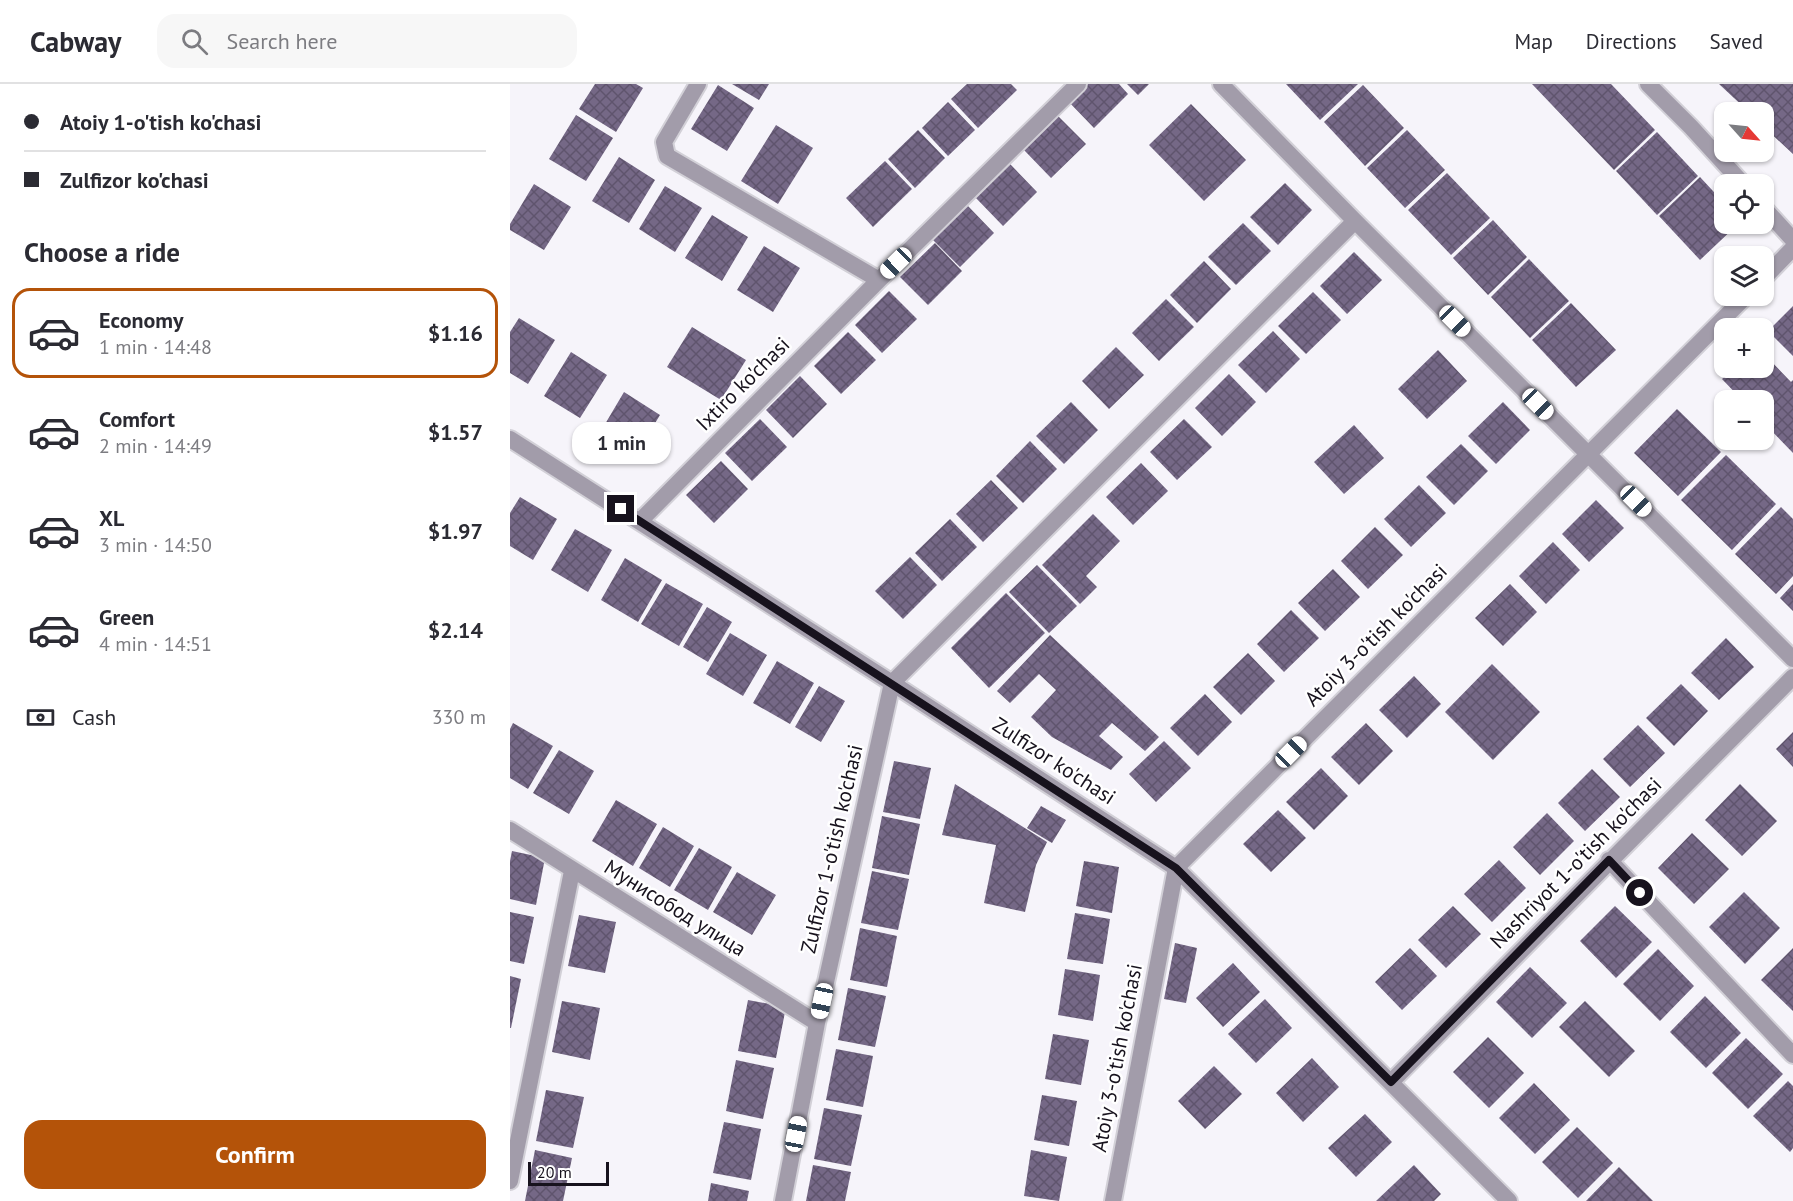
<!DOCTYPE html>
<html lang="en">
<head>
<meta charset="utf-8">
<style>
	body { margin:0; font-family:"PT Sans",sans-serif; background:#f7f7f7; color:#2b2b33; height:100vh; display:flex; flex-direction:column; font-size:22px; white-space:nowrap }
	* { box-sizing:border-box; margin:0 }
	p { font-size:20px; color:#7c7c81 }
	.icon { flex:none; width:33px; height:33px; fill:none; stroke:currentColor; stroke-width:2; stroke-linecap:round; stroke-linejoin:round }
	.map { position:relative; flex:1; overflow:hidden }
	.side { display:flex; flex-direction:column; background:#fff; width:510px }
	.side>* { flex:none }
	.top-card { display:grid; align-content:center; height:132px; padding:0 24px; background:#fff }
	.needle { width:39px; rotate:117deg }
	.buttons { position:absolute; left:1204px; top:18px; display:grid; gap:12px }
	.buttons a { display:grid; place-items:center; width:60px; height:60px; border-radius:12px; background:#fff; box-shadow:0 2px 4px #0004; font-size:30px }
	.scale { position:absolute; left:18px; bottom:15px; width:81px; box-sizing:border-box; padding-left:6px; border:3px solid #17121d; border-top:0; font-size:16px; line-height:21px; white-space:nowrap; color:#17121d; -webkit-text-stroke:4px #fff; paint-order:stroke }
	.end { position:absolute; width:27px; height:27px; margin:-14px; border:8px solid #17121d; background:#fff; box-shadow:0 0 0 3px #fff }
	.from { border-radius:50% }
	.bubble { position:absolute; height:42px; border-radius:18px; background:#fff; box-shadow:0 2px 4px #0004; font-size:20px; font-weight:700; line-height:42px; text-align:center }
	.car { position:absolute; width:18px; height:36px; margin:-18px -9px; border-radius:8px; box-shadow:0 0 4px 2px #0007; background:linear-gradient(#fff 24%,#345 0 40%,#fff 0 76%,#345 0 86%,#fff 0) }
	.top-card b { display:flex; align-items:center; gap:21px; height:57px; font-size:22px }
	.top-card b+b { border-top:2px solid #e1e1e2 }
	.top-card i { width:15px; height:15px; background:#2b2b33 }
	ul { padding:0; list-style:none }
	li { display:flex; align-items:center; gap:18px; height:90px; margin:0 12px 9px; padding:0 12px; border:3px solid transparent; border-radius:18px }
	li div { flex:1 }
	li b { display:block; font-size:22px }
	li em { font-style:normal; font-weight:700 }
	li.on { border-color:#b45309 }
	li>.icon { width:54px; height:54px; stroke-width:1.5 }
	h2 { padding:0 24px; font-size:27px; line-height:72px }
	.pay { display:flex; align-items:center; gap:15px; height:66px; padding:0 24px; font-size:22px }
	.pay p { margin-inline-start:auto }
	.button { display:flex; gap:12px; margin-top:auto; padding:12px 24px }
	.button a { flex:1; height:69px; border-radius:18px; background:#b45309; color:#fff; font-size:24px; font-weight:700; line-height:69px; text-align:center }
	header { display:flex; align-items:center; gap:36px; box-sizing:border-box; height:84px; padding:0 30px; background:#fff; border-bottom:2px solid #e1e1e2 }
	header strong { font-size:28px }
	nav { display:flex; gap:33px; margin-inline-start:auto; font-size:21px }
	.search { width:420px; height:54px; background:#f7f7f7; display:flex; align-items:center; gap:15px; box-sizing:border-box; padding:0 21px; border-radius:18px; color:#7c7c81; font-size:22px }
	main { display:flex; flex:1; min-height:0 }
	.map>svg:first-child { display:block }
</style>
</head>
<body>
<header>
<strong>Cabway</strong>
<div class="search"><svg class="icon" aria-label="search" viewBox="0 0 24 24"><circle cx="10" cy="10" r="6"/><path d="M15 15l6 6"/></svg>Search here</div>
<nav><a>Map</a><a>Directions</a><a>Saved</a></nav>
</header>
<main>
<section class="side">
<div class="top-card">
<b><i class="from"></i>Atoiy 1-o'tish ko'chasi</b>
<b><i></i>Zulfizor ko'chasi</b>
</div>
<h2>Choose a ride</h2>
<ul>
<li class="on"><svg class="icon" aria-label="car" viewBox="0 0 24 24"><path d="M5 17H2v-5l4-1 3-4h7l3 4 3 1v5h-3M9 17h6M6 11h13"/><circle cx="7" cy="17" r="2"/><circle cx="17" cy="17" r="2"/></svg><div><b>Economy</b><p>1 min · 14:48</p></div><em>$1.16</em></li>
<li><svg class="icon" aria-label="car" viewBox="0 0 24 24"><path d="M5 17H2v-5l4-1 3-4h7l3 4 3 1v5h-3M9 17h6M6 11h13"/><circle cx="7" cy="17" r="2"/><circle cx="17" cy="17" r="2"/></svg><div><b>Comfort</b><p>2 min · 14:49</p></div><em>$1.57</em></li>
<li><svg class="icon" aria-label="car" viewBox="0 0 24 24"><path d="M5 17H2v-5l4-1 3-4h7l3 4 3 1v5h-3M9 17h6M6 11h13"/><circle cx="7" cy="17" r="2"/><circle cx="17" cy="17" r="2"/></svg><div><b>XL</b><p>3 min · 14:50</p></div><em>$1.97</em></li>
<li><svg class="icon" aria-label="car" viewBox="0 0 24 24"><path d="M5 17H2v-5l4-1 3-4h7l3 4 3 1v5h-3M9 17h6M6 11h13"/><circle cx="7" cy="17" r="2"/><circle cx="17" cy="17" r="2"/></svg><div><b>Green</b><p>4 min · 14:51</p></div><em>$2.14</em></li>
</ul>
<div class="pay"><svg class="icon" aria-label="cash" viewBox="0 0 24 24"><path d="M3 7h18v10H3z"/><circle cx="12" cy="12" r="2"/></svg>Cash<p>330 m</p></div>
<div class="button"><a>Confirm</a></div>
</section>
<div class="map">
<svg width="1283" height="1117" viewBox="0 0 1283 1117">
	<defs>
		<pattern id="building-cross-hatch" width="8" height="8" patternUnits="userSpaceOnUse" patternTransform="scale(1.5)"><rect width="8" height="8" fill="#756886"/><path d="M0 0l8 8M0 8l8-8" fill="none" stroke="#5f546d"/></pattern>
	</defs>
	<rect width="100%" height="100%" fill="#f6f4fa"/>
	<path fill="url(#building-cross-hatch)" d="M 85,0 L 126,0 L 133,4 L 106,48 L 69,25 Z
		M 222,0 L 259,0 L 249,16 Z
		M 457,0 L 501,0 L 507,6 L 468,44 L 441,15 Z
		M 573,0 L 609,0 L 618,10 L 584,44 L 557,16 Z
		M 617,0 L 639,0 L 628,11 Z
		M 776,0 L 848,0 L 810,36 Z
		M 1022,0 L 1101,0 L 1145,46 L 1104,86 Z
		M 1209,0 L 1283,0 L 1283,70 L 1254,43 L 1254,28 L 1239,28 Z
		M 208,1 L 244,24 L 217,67 L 181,45 Z
		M 853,1 L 894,44 L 855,82 L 814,38 Z
		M 438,18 L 465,46 L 438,72 L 412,44 Z
		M 681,20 L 736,76 L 694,117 L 639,61 Z
		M 66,31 L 103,54 L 76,97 L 39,75 Z
		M 548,32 L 576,60 L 541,94 L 514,66 Z
		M 266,41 L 303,64 L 268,120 L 231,97 Z
		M 408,46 L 435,74 L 405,104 L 378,75 Z
		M 897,46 L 935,86 L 895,124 L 857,84 Z
		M 1147,48 L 1188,92 L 1147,131 L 1106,87 Z
		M 109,73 L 145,96 L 119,139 L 82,117 Z
		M 375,77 L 402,105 L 363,143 L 336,114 Z
		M 500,80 L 527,108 L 493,142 L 465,113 Z
		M 937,89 L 980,134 L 941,171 L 898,126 Z
		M 1190,93 L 1215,120 L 1215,140 L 1228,140 L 1190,176 L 1149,132 Z
		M 775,99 L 802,126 L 768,161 L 740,133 Z
		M 24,100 L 61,123 L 34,166 L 0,146 L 0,140 Z
		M 155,102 L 192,124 L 165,168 L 129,145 Z
		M 457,121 L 484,149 L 450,183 L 422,155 Z
		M 202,131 L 238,153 L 212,197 L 175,174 Z
		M 983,136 L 1017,173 L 978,211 L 943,174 Z
		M 733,139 L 761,167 L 726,201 L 698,173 Z
		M 425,159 L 452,187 L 418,221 L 390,193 Z
		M 254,162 L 290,184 L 263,228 L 227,206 Z
		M 844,168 L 872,196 L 837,230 L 810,202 Z
		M 1019,175 L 1059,217 L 1020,254 L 981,213 Z
		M 694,177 L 721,205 L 687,239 L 660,211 Z
		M 379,207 L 407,235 L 372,269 L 345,241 Z
		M 803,208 L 831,236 L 796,270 L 768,242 Z
		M 656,215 L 684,243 L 649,277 L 622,249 Z
		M 1061,219 L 1106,266 L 1066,303 L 1022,256 Z
		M 1283,222 L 1283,272 L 1258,247 Z
		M 9,234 L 45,256 L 18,300 L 0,289 L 0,248 Z
		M 182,243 L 236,276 L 211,316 L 157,283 Z
		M 763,247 L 790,275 L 756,309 L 728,281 Z
		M 338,248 L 366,276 L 331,310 L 304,282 Z
		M 606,263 L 634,291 L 599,325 L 572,297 Z
		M 928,266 L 957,297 L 917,335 L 888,305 Z
		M 61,268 L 97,291 L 70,334 L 34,312 Z
		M 1254,270 L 1281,298 L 1283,296 L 1283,369 L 1254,339 L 1254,316 L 1232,316 L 1212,295 L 1224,284 L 1254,284 Z
		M 719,290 L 746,318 L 712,352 L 685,324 Z
		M 290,292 L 317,320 L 283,354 L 256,326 Z
		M 114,308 L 150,331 L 124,374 L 88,352 Z
		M 561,318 L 588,346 L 554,380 L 526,352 Z
		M 993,318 L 1020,346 L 986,380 L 958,352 Z
		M 1167,325 L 1211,368 L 1168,412 L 1124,369 Z
		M 250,335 L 277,363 L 242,397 L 215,369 Z
		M 674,335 L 702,363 L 667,396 L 640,368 Z
		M 844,341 L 874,374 L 834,410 L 804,378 Z
		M 520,357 L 547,385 L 513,419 L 486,392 Z
		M 951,360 L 978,387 L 944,421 L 916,393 Z
		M 1216,371 L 1266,420 L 1222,466 L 1171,416 Z
		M 211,377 L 238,405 L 204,439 L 176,411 Z
		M 631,379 L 658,407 L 623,441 L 596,413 Z
		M 481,396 L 508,424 L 473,458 L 446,430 Z
		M 909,401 L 936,429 L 901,463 L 874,435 Z
		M 10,413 L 47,435 L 23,476 L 0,462 L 0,429 Z
		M 1086,416 L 1114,444 L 1079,478 L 1052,450 Z
		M 1271,423 L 1283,435 L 1283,492 L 1266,510 L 1225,470 Z
		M 583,430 L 610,457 L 576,492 L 587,503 L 570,520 L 532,481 Z
		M 440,435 L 467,463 L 432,497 L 405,469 Z
		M 865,443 L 893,471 L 858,505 L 831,477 Z
		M 65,445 L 102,466 L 78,508 L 41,486 Z
		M 1043,458 L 1070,486 L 1036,520 L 1009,492 Z
		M 400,473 L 427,501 L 393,535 L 365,507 Z
		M 115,474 L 152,496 L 128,538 L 91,516 Z
		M 527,481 L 567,522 L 539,549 L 499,508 Z
		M 823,485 L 850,513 L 815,547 L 788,519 Z
		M 156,499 L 193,520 L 169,562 L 131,540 Z
		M 1000,500 L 1027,528 L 993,562 L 965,534 Z
		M 1283,500 L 1283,527 L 1270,514 Z
		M 496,509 L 535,549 L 479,604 L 441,564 Z
		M 197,523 L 222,538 L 198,578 L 173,563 Z
		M 781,526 L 809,554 L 774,588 L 747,560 Z
		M 220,549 L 257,571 L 233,612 L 196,590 Z
		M 540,551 L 649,653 L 635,667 L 602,639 L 589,652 L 613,673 L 601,686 L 542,653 L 521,633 L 546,606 L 529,590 L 500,619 L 487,607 Z
		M 1216,554 L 1244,583 L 1209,616 L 1181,589 Z
		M 738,569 L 765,597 L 731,631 L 703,603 Z
		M 267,577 L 304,599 L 280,640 L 243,619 Z
		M 982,580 L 1030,628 L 983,676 L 935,628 Z
		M 904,592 L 931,620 L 897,654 L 869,626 Z
		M 1171,600 L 1198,627 L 1164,662 L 1136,634 Z
		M 309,602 L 335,617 L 311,658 L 285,643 Z
		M 695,610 L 722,638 L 688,672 L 660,644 Z
		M 3,639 L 43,662 L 18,705 L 0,694 L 0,645 Z
		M 856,639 L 883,667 L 849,701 L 821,673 Z
		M 1128,641 L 1155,669 L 1120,703 L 1093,675 Z
		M 1283,648 L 1283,683 L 1266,665 Z
		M 654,657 L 681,684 L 646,718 L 619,690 Z
		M 49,666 L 84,687 L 59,730 L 23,709 Z
		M 384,677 L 421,684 L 410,735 L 373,728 Z
		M 811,684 L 838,712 L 804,746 L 776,718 Z
		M 1082,685 L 1110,713 L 1075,747 L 1048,719 Z
		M 445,700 L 537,758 L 526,781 L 515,828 L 474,819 L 486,761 L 432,751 Z
		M 1230,700 L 1267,737 L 1232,772 L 1195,736 Z
		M 106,716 L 147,740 L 123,782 L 82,757 Z
		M 531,722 L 556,736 L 542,759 L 517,744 Z
		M 768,726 L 796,754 L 761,788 L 733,760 Z
		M 1037,729 L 1064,757 L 1030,791 L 1003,763 Z
		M 372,732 L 410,740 L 399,791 L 362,784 Z
		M 153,743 L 184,762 L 160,803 L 129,784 Z
		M 1182,749 L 1219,785 L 1184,820 L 1148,784 Z
		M 189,764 L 222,783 L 198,826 L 164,806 Z
		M 2,767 L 35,774 L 26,821 L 0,815 L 0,777 Z
		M 989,776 L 1016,804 L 982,838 L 954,810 Z
		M 574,777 L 609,783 L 602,829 L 566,822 Z
		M 362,787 L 399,795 L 388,846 L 351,839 Z
		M 227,788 L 266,811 L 242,851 L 203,828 Z
		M 1234,808 L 1270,844 L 1235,880 L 1199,843 Z
		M 943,822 L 971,850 L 936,884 L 908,856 Z
		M 1105,822 L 1142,858 L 1106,894 L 1070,857 Z
		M 0,828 L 24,833 L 14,880 L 0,877 Z
		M 565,829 L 600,835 L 593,880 L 557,875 Z
		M 69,831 L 106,838 L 95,889 L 58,882 Z
		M 350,844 L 387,852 L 377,903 L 340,896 Z
		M 665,859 L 687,864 L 676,919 L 654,915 Z
		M 900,864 L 927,892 L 892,926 L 865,898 Z
		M 1283,864 L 1283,927 L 1251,896 Z
		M 1148,865 L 1184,902 L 1150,937 L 1113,900 Z
		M 723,879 L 750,908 L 713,943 L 686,914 Z
		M 1020,883 L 1057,919 L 1022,954 L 986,918 Z
		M 555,885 L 590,891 L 583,937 L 548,931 Z
		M 0,892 L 11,895 L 1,944 L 0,944 Z
		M 338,904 L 376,912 L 365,963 L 328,956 Z
		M 1195,912 L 1231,949 L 1196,984 L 1160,948 Z
		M 755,915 L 782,944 L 746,979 L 718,950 Z
		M 238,916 L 276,923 L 266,974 L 228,967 Z
		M 52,917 L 90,924 L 80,976 L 42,968 Z
		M 1075,917 L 1125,967 L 1099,993 L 1049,943 Z
		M 543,950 L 579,956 L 571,1001 L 535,995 Z
		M 978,953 L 1014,989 L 979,1024 L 943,988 Z
		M 1236,954 L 1273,990 L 1238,1025 L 1202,989 Z
		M 326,965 L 363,972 L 353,1023 L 316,1016 Z
		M 802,974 L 829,1003 L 793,1038 L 766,1009 Z
		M 226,976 L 264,984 L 253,1035 L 216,1027 Z
		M 704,982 L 732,1010 L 695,1045 L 668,1017 Z
		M 1278,997 L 1283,1002 L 1283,1064 L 1280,1068 L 1243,1032 Z
		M 1024,999 L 1060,1036 L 1025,1070 L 989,1034 Z
		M 36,1006 L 74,1013 L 63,1064 L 26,1057 Z
		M 532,1011 L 567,1017 L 559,1062 L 524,1056 Z
		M 314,1024 L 352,1031 L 341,1082 L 304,1075 Z
		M 855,1030 L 882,1058 L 846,1093 L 818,1064 Z
		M 214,1038 L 251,1045 L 241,1096 L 203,1089 Z
		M 1067,1043 L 1103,1079 L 1068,1114 L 1032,1078 Z
		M 25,1066 L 62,1074 L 53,1117 L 15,1117 Z
		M 521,1066 L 557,1073 L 549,1117 L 514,1112 Z
		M 303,1081 L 341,1088 L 335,1117 L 296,1117 Z
		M 904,1081 L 931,1110 L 924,1117 L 866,1117 Z
		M 1109,1083 L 1143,1117 L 1076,1117 Z
		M 201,1099 L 239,1107 L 237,1117 L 198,1117 Z"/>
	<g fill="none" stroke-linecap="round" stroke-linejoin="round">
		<g stroke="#d2d0d7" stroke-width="20">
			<path id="minor" d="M 188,0 L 154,58 L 157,72 L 369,196
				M 711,0 L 845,137 L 1283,575
				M 1138,0 L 1181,43 L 1233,100
				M 1254,124 L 1283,156
				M 1254,194 L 1283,164
				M 130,437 L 369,196 L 568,0
				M 0,746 L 307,939
				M 1099,776 L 1283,971
				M 881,998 L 1283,593
				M 0,1097 L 62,787
				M 273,1117 L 307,939 L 382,599 L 845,137
				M 603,1117 L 666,784 L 1236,212"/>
		</g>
		<g stroke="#d2d0d7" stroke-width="20">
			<path id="tertiary" d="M 0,355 L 382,599 L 666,784 L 999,1117"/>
		</g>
		<use href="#minor" stroke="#a29caa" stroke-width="16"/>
		<use href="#tertiary" stroke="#a29caa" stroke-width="16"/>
	</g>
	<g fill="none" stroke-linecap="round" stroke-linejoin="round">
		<path stroke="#17121d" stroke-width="8" d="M 111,425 L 666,784 L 881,998 L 1099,776 L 1130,809"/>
	</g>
	<g text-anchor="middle" stroke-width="5" stroke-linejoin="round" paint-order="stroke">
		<g font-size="21" fill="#17121d" stroke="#fff">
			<text transform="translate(233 300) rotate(-45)" y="7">Ixtiro ko'chasi</text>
			<text transform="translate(866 551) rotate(-45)" y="7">Atoiy 3-o'tish ko'chasi</text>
			<text transform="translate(544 677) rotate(33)" y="7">Zulfizor ko'chasi</text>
			<text transform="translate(322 765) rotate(-77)" y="7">Zulfizor 1-o'tish ko'chasi</text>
			<text transform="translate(1066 779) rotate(-45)" y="7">Nashriyot 1-o'tish ko'chasi</text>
			<text transform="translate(165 824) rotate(32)" y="7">Мунисобод улица</text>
			<text transform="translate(607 974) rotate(-79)" y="7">Atoiy 3-o'tish ko'chasi</text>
		</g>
	</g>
</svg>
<div class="buttons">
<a><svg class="needle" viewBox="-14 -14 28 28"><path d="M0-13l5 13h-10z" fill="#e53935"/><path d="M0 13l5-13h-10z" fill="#7c7c81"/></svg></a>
<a><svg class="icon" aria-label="locate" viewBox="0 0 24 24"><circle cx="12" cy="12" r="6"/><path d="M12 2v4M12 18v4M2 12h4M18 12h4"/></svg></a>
<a><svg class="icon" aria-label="layers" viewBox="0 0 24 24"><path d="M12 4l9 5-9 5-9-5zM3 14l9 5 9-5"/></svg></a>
<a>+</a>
<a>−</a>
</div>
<div class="scale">20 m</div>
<i class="end from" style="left:1130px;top:809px"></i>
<i class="end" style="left:111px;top:425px"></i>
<div class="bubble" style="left:62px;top:338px;width:99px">1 min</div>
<i class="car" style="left:386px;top:179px;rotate:226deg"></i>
<i class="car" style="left:945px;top:237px;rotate:135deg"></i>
<i class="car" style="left:1028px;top:320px;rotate:135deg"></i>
<i class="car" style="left:1126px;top:417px;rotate:135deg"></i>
<i class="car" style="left:781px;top:668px;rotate:45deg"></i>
<i class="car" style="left:312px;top:917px;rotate:192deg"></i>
<i class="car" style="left:286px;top:1050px;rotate:11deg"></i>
</div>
</main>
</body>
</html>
